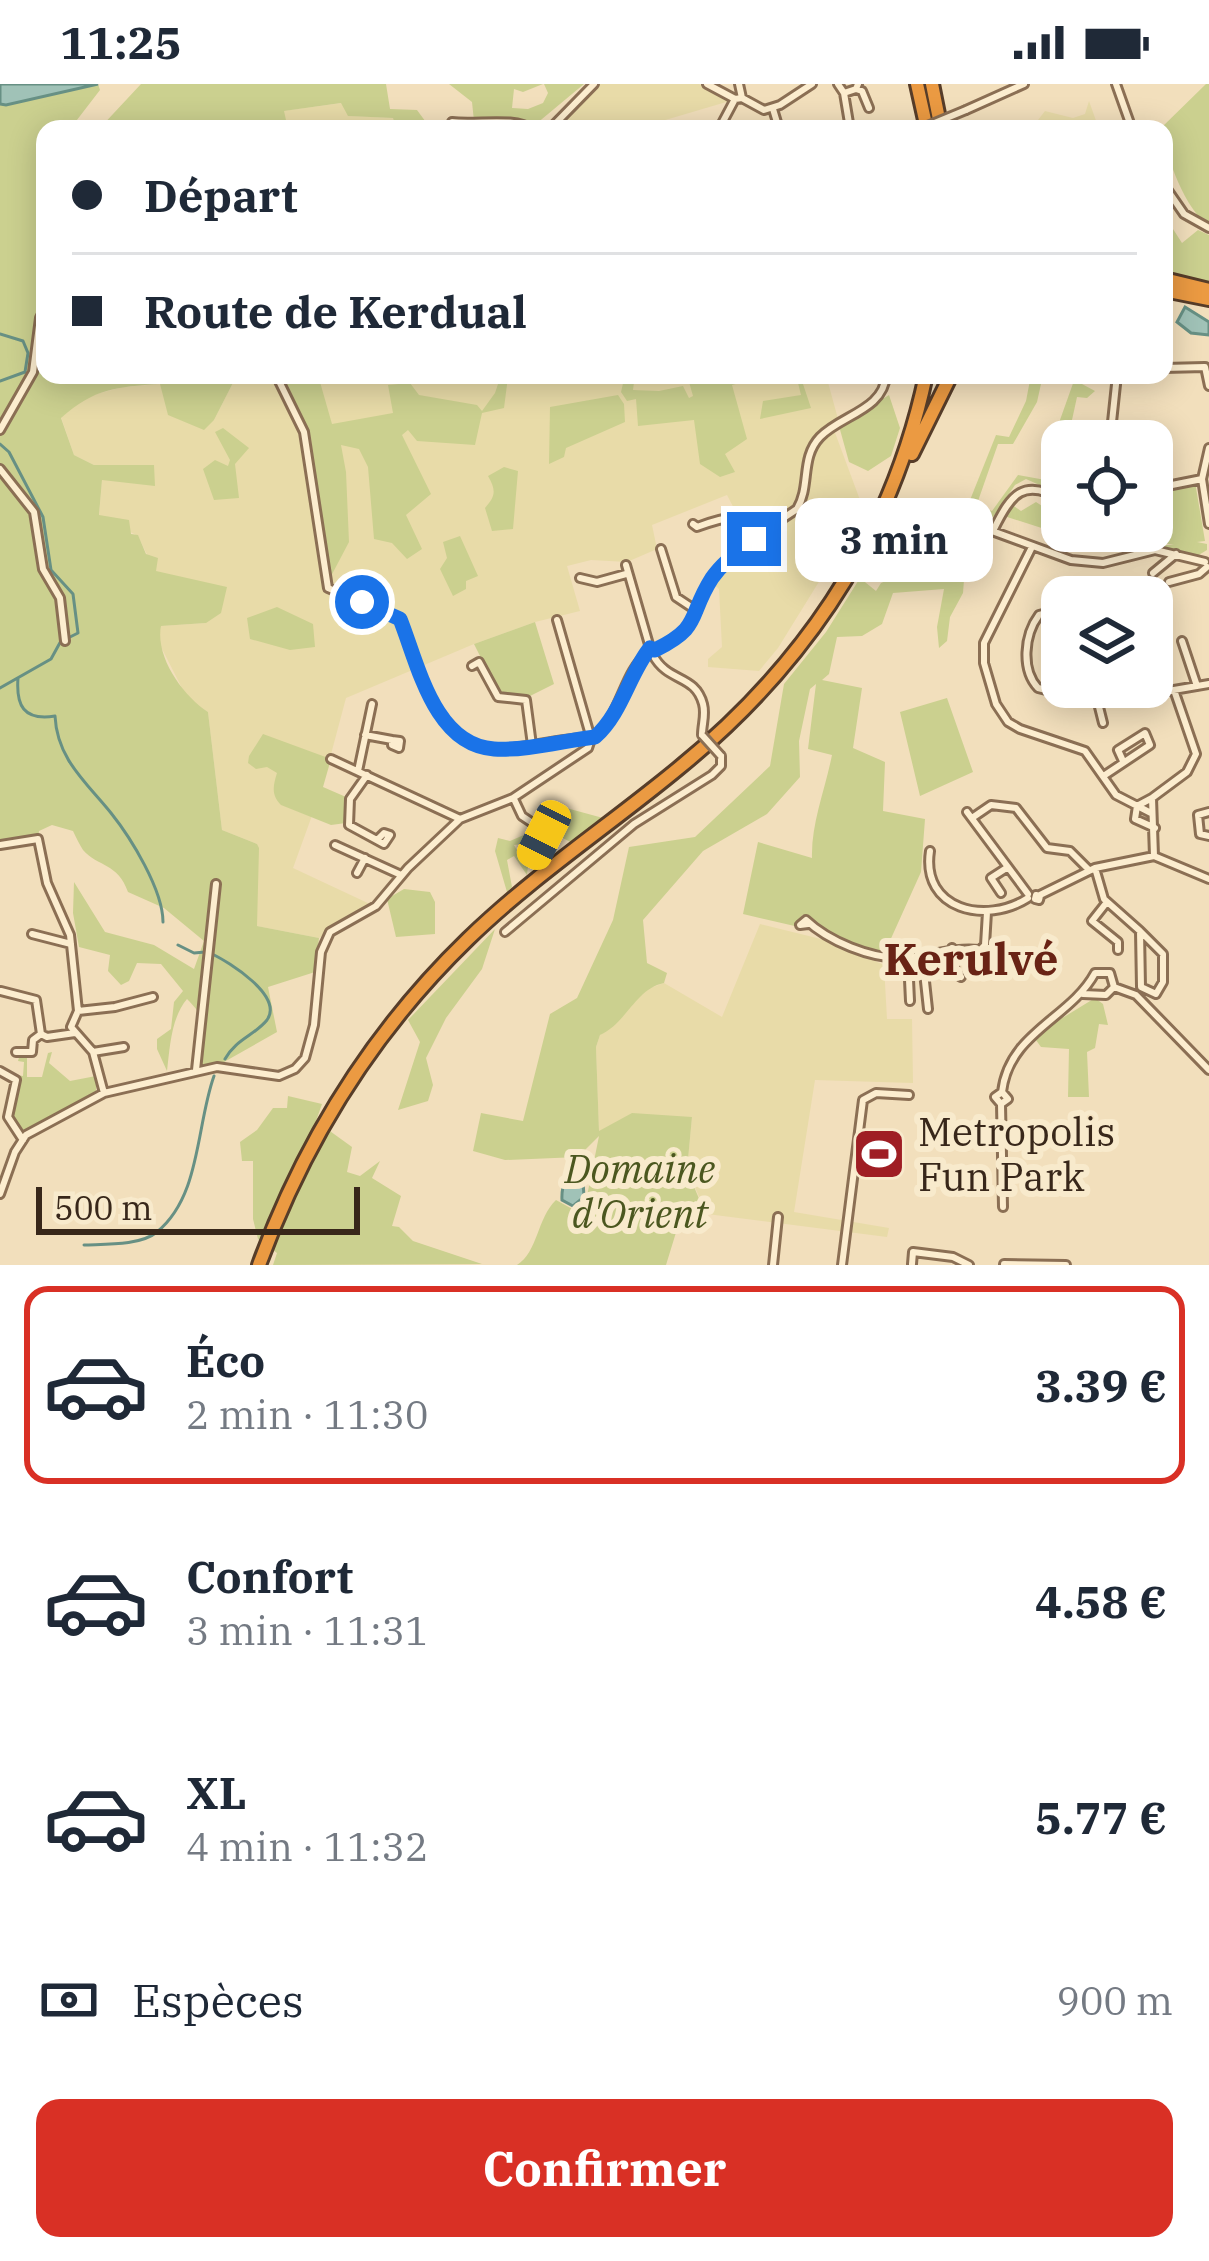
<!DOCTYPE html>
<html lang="fr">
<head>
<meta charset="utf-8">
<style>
	body { margin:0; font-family:"IBM Plex Serif",serif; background:#f6f6f7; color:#1f2937; height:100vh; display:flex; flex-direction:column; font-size:45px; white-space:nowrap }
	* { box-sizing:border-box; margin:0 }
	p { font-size:39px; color:#747a83 }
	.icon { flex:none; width:66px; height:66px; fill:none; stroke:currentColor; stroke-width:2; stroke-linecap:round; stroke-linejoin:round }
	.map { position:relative; height:1181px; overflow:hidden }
	.side { display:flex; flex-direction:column; background:#fff; flex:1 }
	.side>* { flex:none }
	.guide { position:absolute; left:36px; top:36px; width:1137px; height:264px; border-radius:24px; box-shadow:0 6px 30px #0003; display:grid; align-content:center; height:264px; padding:0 36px; background:#fff }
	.controls { position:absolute; left:1041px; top:336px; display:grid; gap:24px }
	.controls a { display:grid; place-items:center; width:132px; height:132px; border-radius:24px; background:#fff; box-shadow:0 6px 30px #0003; font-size:60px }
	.scale { position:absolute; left:36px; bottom:30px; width:324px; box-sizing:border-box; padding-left:12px; border:6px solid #38271a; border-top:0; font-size:33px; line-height:42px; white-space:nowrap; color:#38271a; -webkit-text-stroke:9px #f8eacc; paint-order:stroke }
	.end { position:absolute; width:54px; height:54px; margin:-27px; border:15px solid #1a73e8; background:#fff; box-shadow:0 0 0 6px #fff }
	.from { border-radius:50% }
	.bubble { position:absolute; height:84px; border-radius:24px; background:#fff; box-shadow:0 6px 30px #0003; font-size:39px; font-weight:800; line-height:84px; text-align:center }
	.car { position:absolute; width:36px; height:72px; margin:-36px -18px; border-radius:15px; box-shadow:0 0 9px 3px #0007; background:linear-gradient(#f5c518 24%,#345 0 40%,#f5c518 0 76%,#345 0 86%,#f5c518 0) }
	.guide b { display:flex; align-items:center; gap:42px; height:114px; font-size:45px }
	.guide b+b { border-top:3px solid #e0e1e3 }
	.guide i { width:30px; height:30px; background:#1f2937 }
	ul { padding:21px 0 0; list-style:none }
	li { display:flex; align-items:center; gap:36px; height:198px; margin:0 24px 18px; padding:0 12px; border:6px solid transparent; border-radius:24px }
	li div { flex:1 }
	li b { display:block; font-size:45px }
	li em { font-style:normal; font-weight:800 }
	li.active { border-color:#d93025 }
	li>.icon { width:108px; height:108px; stroke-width:1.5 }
	.pay { display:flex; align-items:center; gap:30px; height:132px; padding:0 36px; font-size:45px }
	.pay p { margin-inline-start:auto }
	.action { display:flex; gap:24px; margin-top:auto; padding:24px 36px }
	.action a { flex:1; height:138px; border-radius:24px; background:#d93025; color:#fff; font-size:48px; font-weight:800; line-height:138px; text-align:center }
	.status { display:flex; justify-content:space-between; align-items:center; height:84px; padding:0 60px; background:#fff; direction:ltr }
	.status svg { height:33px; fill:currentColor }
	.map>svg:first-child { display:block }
</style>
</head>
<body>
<div class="status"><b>11:25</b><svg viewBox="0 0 49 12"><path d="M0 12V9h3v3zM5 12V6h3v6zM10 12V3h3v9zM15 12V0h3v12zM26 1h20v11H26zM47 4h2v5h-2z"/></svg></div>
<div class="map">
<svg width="1209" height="1181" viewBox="0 0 1209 1181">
	<rect width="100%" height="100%" fill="#f2dfbc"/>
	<path fill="#e8dba8" d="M 600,0 L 699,0 L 733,16 L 662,37 L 663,45 L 552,45 Z
		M 1089,17 L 1099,45 L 1031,45 L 1045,27 L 1073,34 L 1085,30 Z
		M 342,19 L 349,32 L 393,34 L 396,45 L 288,45 L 283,27 Z
		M 237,291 L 826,291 L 838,335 L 834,346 L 860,416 L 859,433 L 778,564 L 759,587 L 708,583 L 708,575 L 722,563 L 719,505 L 710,497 L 723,480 L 781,436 L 738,432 L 727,411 L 652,441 L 657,465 L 627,478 L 591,476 L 567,482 L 580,527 L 535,538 L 474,560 L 346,614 L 322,704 L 293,784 L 372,821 L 319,854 L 257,842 L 257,760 L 222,746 L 208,628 L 187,614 L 158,557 L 161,542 L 206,539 L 155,487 L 138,452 L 99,432 L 102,396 L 94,381 L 74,371 L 61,333 L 85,313 L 123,303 L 160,300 L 214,336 Z
		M 760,840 L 829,857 L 884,881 L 887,935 L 912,935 L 913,999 L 815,996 L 794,1128 L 889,1144 L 887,1153 L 707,1130 L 687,1086 L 692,1033 L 599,1048 L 596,963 L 600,951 L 645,906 L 664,899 L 722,933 Z"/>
	<path fill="#cbd08f" d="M 98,0 L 100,6 L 70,45 L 45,45 L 45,224 L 40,235 L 38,270 L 25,307 L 40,278 L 45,277 L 45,291 L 237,291 L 214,336 L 204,346 L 168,331 L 160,300 C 116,303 95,304 61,334 L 74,371 L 94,381 L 154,381 L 155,402 L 102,396 L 99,431 L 129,436 L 131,450 L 138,451 L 146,470 L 158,474 L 156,487 L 227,503 L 221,529 L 206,539 L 161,542 C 155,573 183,612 208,628 L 222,746 L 257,760 L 259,764 L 257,842 L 319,854 L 315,888 L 268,903 L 277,948 L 224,978 L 201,983 L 197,980 C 203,947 213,941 187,915 C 171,934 170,963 167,987 L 157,965 L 157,955 L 171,945 L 174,918 L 183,907 L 161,880 L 137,879 L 129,897 L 121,901 L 108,887 L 110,871 L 79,863 L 73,829 L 74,798 L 105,848 L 154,861 L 194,885 L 204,857 L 164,824 L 128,808 C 118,779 98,783 83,766 C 79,760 76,753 73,747 L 52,741 L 39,747 L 38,755 L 0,761 L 0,20 Z
		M 141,0 L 386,0 L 390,25 L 417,26 L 431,45 L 396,45 L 393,34 L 348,32 L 341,19 L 284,27 L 288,45 L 99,45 Z
		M 449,0 L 543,0 L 523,8 L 514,5 L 512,24 L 528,25 L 543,19 L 548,9 L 544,0 L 584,0 L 530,45 L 496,34 L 487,45 L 469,45 L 474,37 L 472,18 Z
		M 1206,0 L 1209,0 L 1209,141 C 1187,129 1164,71 1164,45 L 1160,45 Z
		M 1164,131 L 1182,159 L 1198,146 L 1209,151 L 1209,200 L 1164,190 Z
		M 278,291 L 318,291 L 332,340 L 393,329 L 388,301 L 410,299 L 419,311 L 477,321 L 482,327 L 495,309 L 501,291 L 508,293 L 504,324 L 482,329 L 475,361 L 417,357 L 408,346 L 402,351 L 431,410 L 406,431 L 422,465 L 407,475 L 392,459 L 374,455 L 368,383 L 359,365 L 341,361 L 346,388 L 349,458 L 329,496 L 311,355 Z
		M 625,291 L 635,291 L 633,306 L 659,307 L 683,302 L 689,314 L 693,312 L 689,298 L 699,291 L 770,291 L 732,301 L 747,355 L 725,370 L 735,388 L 720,393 L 700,380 L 694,336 L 638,342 L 636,315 L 627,317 L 621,308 Z
		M 779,291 L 800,291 L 811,324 L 760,335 L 763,317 L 801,311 L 797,295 Z
		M 1031,291 L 1043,291 L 1037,318 L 1013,360 L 998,360 L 978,417 L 980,423 L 992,427 L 1018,391 L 1062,399 L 1062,411 L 1026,395 L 1015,401 L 993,433 L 968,421 L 996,351 L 1009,353 L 1026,317 Z
		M 1076,291 L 1083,291 L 1082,300 L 1095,307 L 1087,314 L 1077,313 L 1072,336 L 1095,348 L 1086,349 L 1067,340 L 1062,374 L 1050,364 Z
		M 618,311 L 624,320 L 625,338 L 566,364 L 564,373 L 549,380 L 550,323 Z
		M 889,311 L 900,344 L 891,372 L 868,387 L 849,378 L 839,342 Z
		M 223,344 L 249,364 L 235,380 L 239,414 L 214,416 L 203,385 L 215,376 L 228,382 L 230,376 L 215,348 Z
		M 504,383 L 518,387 L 513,445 L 492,447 L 485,424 C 496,412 496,406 488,392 Z
		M 1195,398 L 1205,457 L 1197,458 L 1207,460 L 1207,466 L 1197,472 L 1159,461 L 1174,461 L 1158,458 L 1152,421 L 1165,419 L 1163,405 Z
		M 1036,418 L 1062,435 L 1062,447 L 1137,447 L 1141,459 L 1129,462 L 1126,453 L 1079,456 L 1004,432 L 1011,420 L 1021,427 Z
		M 948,434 L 974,439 L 980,449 L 967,456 L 963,509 L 950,533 L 947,557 L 939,564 L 937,543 L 944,505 L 893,509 L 882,540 L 862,552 L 837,553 L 829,590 L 822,596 L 862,604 L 853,664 L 885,678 L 883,727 L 925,735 L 921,788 L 884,870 C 855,861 827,853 805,831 L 802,831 L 799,843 L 743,830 L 758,758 L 812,774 C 811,740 825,706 832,671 L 808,665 L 816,600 L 810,605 L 799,657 L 800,693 L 767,730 L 703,767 L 643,836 L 647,879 L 667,889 L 664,899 C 635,905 627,939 600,951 L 596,963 L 599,1047 L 632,1029 L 692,1033 L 687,1086 L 700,1117 L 678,1142 L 666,1181 L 517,1181 C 538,1168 537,1134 556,1116 L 576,1127 L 571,1142 L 580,1147 L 599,1052 L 578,1073 L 505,1076 L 473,1067 L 481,1029 L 523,1037 L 550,930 L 577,914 L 613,836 L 629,763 L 695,753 L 770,682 L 784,600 L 826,548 L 860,494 L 876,507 L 881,499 L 943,473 L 950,444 Z
		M 460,452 L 478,492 L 466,497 L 466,505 L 453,512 L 440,485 L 447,474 L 443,458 Z
		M 277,523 L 313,540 L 315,563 L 290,566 L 250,555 L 247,534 Z
		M 535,538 L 554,600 L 530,612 L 500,612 L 474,560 Z
		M 947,614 L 973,688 L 920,712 L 900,628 Z
		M 263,650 L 331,675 L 323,703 L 346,713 L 346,739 L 331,741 L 281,721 C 271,711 273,702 277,689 L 267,683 L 256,685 L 248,679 L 249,672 Z
		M 548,719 L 603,734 L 572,759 C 556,750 536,745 538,724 Z
		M 533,747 L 536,753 L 531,759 L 514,761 L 518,768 L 529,773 L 527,791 L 514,772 L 507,776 L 512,803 L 507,808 L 495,767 L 498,754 L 510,757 Z
		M 404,805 L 430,808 L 435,818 L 435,850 L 396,853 L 387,815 Z
		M 495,845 L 482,885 L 446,934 L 426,974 L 433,1001 L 428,1017 L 398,1026 L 420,958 L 408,936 Z
		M 1095,914 L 1103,920 L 1108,941 L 1099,940 L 1095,964 L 1087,968 L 1089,1013 L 1068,1013 L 1069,965 L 1041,963 L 1033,952 Z
		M 52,968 L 49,979 L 70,997 L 96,992 L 96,1008 L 19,1049 L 10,1032 L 18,997 L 16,991 L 23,992 L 24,978 L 18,977 L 20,970 L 27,970 L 27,993 L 42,993 L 48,969 Z
		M 288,1012 L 322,1020 L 316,1037 L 352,1063 L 347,1088 L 360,1092 L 380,1077 L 372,1094 L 401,1112 L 392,1142 L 399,1143 L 413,1157 L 482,1180 L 273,1181 L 277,1169 L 258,1155 L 253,1135 L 253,1077 L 242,1077 L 240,1058 L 257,1046 L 273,1024 L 287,1024 Z"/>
	<path fill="#a0c2b7" stroke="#679084" stroke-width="3" d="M 0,0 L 98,0 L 6,21 L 0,20 Z
		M 1185,223 L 1209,238 L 1209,251 L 1191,249 L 1177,238 Z
		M 578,1080 L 582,1080 L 584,1113 L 573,1122 L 562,1116 C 561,1100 567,1092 578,1080 Z"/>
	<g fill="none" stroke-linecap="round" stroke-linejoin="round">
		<path stroke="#679084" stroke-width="3" d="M 0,250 L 23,257 L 28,269 L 25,288 L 0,297
			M 0,360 L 9,368 L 43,433 L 51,486 L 73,510 L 78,549 L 68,554
			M 18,594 C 16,621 23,637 55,632 C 57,675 86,698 111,729 C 131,754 163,806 163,838
			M 0,604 L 51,575 L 62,555
			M 178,861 L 194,869 L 205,868
			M 212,870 C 229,878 284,912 267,936 C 255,951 235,956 225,975
			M 84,1161 C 104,1160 140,1162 157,1148 C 201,1112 196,1042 214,992"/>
		<g stroke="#8b6f54" stroke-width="12">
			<path id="minor" d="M 707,0 L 735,15
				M 739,0 L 742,14 L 764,26 L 780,21 L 812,0
				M 838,0 L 844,9 L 850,45
				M 1116,0 L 1132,45
				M 856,5 L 862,7 L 869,24
				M 844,9 L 856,5 L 858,0
				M 773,25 L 779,45
				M 966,26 L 1024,0
				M 452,38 C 476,41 516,33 531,45
				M 550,45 L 594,0
				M 719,45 L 735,15 L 742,14
				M 1164,101 L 1184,130 L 1209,144
				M 1164,284 L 1205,283 L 1209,302
				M 276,291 L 304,348 L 328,504 L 401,535 C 419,583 437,669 504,665 C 532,663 560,654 588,654
				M 0,346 L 33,288 L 40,234 L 45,224
				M 1070,357 L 1072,342
				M 1110,357 L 1117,291
				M 1209,364 L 1202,395 L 1209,440
				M 0,385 L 34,428 L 43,485 L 60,514 L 65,557
				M 1152,405 L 1202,395
				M 797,425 C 811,402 800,374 820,353 C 841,331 884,326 886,291
				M 797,425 L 870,429
				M 898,430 L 962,436 L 1071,476 L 1103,479 L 1155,466 L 1205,478
				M 693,440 L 697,443 C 726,432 752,428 782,435
				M 994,445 C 1011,410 1024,393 1062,416
				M 1150,447 L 1155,466
				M 1032,463 L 984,559 L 984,579 L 996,620 L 1008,638 L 1020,645 L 1085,667 L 1116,711 L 1151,729
				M 661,465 L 676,513 L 697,527
				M 626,481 L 650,564
				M 1153,489 L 1176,470
				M 580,494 L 597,498 L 626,490
				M 1169,498 L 1199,490 L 1207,483
				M 1102,513 L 1102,506 L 1129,501
				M 1062,525 L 1039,531 C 1024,551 1021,586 1038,604 L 1098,619 L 1209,600
				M 557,536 L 590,651
				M 1182,557 L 1197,602
				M 655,566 C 711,539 687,519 722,481 C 743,459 772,442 797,425
				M 653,571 C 668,599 695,590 703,620 C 706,631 702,640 702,651
				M 472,582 L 479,578 L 498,613 L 526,616 L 532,661
				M 1098,619 L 1103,639
				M 365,651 L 392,656 L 392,661 L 399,664 L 400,657 L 392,656
				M 595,653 C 622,629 623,588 648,569
				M 331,675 L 460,735
				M 358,687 L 372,620
				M 367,691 L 350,715 L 349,741 L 384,760 L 390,751 L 384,749 L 378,755
				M 1105,691 L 1150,661 L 1145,649 L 1118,666 L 1123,677
				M 1152,714 L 1137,722 L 1135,735 L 1155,744
				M 514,715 L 522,732 L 543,746 L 544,751 L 533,774
				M 967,728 L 1028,810
				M 1209,728 L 1198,731 L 1200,750 L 1209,752
				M 972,734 L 991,721 L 1016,724 L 1047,764 L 1070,767 L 1089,786
				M 0,761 L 38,755 L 47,799 L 70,851 L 78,927 L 71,943 L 93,968 L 104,1009
				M 335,761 L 401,791
				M 930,767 C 921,826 986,841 1028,814
				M 1154,772 L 1152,714 L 1187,688 L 1196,670 L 1174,606
				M 1095,784 L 1104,815 L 1140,847 L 1141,903 L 1156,910 L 1163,898 L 1163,870 L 1140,847
				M 357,789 L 365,774
				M 1001,809 L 991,794 L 1008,783
				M 1036,811 L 1040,812 L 1039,816 L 1035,815 Z
				M 1040,811 L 1095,784 L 1154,772 L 1209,795
				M 1107,818 L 1092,837 L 1118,858 L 1118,866
				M 808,840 L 800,841 L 806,836 C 828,857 871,875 903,874 C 931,873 950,863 980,866 L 985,861 L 987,828
				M 505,848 L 634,740 L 712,691 L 721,682 L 721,672
				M 32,850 L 71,860
				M 952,864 L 955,889 L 961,893
				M 922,870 L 928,925
				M 908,874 L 910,917
				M 1114,903 L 1136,911 L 1209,986
				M 1,907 L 36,916 L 41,950 L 47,953 L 75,949
				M 1083,910 L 1106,911 L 1114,903
				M 78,927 L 115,923 L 153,913
				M 16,968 L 32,968 L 33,956 L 41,950
				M 93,968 L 124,963
				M 196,986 L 216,800
				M 0,987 L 16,996 L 8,1033 L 23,1056
				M 1002,1008 C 1009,948 1070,935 1095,889 L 1110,889 L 1114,903
				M 1001,1020 L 1008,1015 L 1002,1008 L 995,1013 L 1001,1020 L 1003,1123
				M 0,1110 L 15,1068 L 26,1051 L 104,1009 L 217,983 L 279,992 L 295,985 L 305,974 L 314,941 L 321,868 L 330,848 L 376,822 L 408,784 L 460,735 L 513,714 L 588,664 L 590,658
				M 912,1180 L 913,1168 L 953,1173 L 969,1181
				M 1004,1180 L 1066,1181
				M 773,1181 L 778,1133
				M 842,1181 L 863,1016 L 876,1009 L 909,1011"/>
		</g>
		<g stroke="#573d29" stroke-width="18">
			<path id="highway" d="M 917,0 L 927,45
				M 932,0 L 941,45
				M 1164,195 L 1209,206
				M 1164,206 L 1209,215
				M 912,370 L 951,291
				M 259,1181 C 304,1058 374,946 468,855 C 534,791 610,741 680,683 C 806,580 892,451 926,291"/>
		</g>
		<use href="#minor" stroke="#fcedcf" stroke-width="6"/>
		<use href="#highway" stroke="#eb9a42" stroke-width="12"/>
		<g stroke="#8b6f54" stroke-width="12" stroke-linecap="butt">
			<path id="minor-bridge" d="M 920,45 L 966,26
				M 870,429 L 898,430
				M 702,651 L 721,672"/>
		</g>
		<use href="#minor-bridge" stroke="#fcedcf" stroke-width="6"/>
	</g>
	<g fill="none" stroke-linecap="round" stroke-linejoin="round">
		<path stroke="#1a73e8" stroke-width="15" d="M 362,518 L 400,535 C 418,580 434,661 494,665 C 526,667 567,656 595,653 C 622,629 629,590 650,564 L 655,566 C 703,542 687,533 712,494 C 723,478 739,467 754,455"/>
	</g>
	<defs>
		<g id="stadium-square" transform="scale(2.7)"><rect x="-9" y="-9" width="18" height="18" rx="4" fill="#9f1e24" stroke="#f8eacc"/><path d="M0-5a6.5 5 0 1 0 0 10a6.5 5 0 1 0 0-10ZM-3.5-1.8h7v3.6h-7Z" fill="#fff"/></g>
	</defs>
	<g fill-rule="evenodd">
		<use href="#stadium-square" x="879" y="1070"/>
	</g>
	<g text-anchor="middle" stroke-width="12" stroke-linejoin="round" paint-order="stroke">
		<g font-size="39" fill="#38271a" stroke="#f8eacc" text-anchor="start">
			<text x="918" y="1062">Metropolis<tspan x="918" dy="45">Fun Park</tspan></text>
		</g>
		<g font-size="39" font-style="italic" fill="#4b571f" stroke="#f8eacc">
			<text x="640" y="1099">Domaine<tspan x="640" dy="45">d'Orient</tspan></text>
		</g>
		<g font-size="45" font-weight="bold" fill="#692315" stroke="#f8eacc">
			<text x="971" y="891">Kerulvé</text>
		</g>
	</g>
</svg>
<div class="controls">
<a><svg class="icon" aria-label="locate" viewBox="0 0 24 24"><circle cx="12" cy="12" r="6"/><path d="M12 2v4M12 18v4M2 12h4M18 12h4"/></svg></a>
<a><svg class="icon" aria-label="layers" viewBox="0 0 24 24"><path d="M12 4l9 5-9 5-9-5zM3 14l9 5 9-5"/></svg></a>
</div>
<div class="scale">500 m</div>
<i class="end from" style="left:362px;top:518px"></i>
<i class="end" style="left:754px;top:455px"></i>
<div class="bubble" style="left:795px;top:414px;width:198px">3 min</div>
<i class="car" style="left:544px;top:751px;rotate:207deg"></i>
<div class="guide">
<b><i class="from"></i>Départ</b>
<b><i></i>Route de Kerdual</b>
</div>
</div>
<section class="side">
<ul>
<li class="active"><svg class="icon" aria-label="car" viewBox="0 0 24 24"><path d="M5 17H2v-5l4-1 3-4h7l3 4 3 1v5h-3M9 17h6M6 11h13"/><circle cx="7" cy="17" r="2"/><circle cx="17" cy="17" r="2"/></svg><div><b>Éco</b><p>2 min · 11:30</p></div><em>3.39 €</em></li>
<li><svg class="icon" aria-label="car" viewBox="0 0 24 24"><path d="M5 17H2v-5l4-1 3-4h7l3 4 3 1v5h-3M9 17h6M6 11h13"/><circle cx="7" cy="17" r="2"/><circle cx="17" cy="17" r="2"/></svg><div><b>Confort</b><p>3 min · 11:31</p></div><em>4.58 €</em></li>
<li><svg class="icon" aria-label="car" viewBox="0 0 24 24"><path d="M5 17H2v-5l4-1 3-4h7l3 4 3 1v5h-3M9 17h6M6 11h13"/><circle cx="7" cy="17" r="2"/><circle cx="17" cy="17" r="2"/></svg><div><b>XL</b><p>4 min · 11:32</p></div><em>5.77 €</em></li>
</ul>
<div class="pay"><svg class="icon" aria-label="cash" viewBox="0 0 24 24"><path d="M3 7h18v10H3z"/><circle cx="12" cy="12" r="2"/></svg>Espèces<p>900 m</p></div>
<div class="action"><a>Confirmer</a></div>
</section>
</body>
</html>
